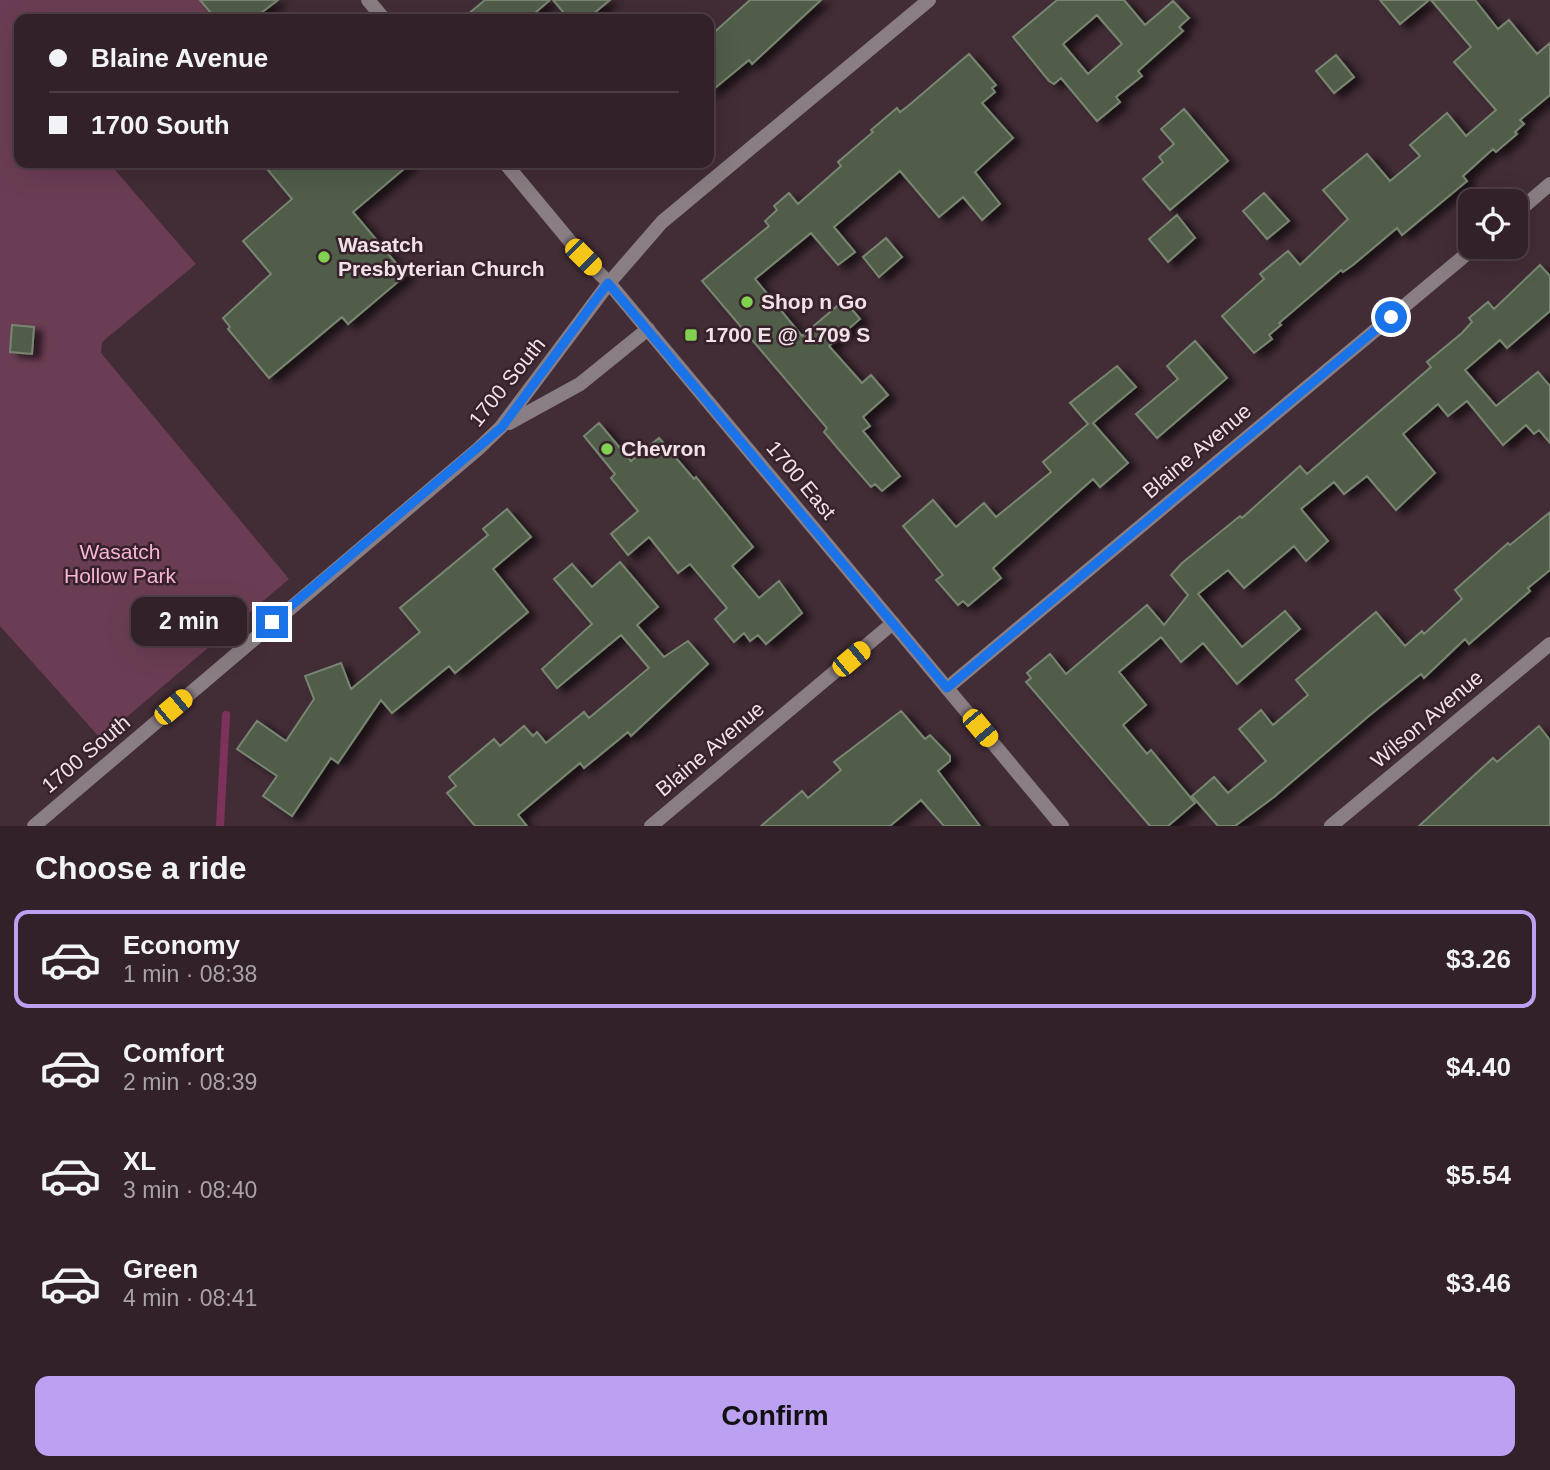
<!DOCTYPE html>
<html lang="en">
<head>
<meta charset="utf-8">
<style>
	body { margin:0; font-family:Arial,sans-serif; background:#3a2930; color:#f1f3f6; height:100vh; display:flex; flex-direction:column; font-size:26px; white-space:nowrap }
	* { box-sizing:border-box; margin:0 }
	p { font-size:23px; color:#a8a3a8 }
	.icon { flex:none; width:38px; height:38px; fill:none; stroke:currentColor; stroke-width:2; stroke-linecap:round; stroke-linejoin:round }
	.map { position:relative; height:826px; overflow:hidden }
	.details { display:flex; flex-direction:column; background:#322128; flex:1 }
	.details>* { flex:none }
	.hud { position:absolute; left:14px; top:14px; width:700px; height:154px; border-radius:14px; box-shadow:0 7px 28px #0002,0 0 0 2px #4d3e45; display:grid; align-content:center; height:154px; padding:0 35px; background:#322128 }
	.buttons { position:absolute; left:1458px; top:189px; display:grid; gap:14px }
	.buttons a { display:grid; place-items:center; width:70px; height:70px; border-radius:14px; background:#322128; box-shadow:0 7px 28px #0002,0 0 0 2px #4d3e45; font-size:35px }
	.end { position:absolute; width:32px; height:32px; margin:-16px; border:9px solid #1a73e8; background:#fff; box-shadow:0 0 0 4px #fff }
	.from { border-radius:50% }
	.bubble { position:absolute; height:49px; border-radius:14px; background:#322128; box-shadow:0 7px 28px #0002,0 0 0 2px #4d3e45; font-size:23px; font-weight:700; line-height:49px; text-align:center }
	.car { position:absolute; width:21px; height:42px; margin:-21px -10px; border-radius:9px; box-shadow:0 0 5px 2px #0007; background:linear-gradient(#f5c518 24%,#345 0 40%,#f5c518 0 76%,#345 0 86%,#f5c518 0) }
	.hud b { display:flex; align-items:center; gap:24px; height:66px; font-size:26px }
	.hud b+b { border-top:2px solid #4d3e45 }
	.hud i { width:18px; height:18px; background:#f1f3f6 }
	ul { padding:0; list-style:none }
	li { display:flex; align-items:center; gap:21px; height:98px; margin:0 14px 10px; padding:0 21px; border:4px solid transparent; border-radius:14px }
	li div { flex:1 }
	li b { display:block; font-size:26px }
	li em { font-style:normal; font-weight:700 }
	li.on { border-color:#bca0f2 }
	li>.icon { width:63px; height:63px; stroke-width:1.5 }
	h2 { padding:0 35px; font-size:32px; line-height:84px }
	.primary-button { display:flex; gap:14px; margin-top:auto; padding:14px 35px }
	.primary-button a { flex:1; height:80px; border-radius:14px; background:#bca0f2; color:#111; font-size:28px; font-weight:700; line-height:80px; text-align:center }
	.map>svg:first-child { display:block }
</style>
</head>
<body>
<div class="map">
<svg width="1550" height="826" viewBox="0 0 1550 826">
	<defs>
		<filter id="shadow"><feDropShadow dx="8" dy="4.5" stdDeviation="3.5" flood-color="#0009"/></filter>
	</defs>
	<rect width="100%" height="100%" fill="#422c36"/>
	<path fill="#6b3d54" d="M 0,0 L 236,0 L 213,19 L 19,19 L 19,163 L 109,163 L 196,264 L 102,342 L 101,353 L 289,579 L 101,739 L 0,626 Z"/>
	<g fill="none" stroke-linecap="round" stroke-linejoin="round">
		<path stroke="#7d325a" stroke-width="8" d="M 220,826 L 226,715"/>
	</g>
	<path fill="#505d49" stroke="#788671" stroke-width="2" fill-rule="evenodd" filter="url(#shadow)" d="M 200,0 L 278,0 L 253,19 L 216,19 Z
		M 485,0 L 550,0 L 528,19 L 462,19 Z
		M 553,0 L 610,0 L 587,19 L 569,19 Z
		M 750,0 L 821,0 L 752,64 L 749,60 L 709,93 L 709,37 Z
		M 1057,0 L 1124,0 L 1145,25 L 1173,1 L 1189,18 L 1179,27 L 1183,31 L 1138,71 L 1142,76 L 1116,97 L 1120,102 L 1097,121 L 1061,78 L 1054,84 L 1049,81 L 1013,37 ZM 1097,15 L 1122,44 L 1088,74 L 1063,44 Z
		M 1380,0 L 1429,0 L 1400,24 Z
		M 1431,0 L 1475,0 L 1498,29 L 1509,20 L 1537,54 L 1550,43 L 1550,95 L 1520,120 L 1524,124 L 1515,132 L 1517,134 L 1496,152 L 1493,149 L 1463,176 L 1467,181 L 1402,235 L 1397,228 L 1353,265 L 1343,272 L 1341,270 L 1279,323 L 1281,325 L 1269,335 L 1272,339 L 1254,353 L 1222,316 L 1264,279 L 1260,274 L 1288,251 L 1300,265 L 1348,219 L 1323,190 L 1367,154 L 1390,181 L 1420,156 L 1410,145 L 1447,113 L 1466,136 L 1496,110 L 1454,62 L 1471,47 Z
		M 969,54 L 996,85 L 992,88 L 995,92 L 982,103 L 1013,138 L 975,172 L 1000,204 L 982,220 L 963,197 L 939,217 L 900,171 L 834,227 L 855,252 L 838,265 L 811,233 L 755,279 L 802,336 L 844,300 L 860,319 L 829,346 L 862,383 L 871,375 L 888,395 L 863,417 L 870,426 L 863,431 L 900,476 L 882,491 L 875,484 L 871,487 L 840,451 L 824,432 L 827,428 L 702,281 L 769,226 L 765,221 L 777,210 L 774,206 L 789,193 L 798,204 L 841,166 L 838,162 L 873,132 L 871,130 L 897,108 L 900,112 L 908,106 Z
		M 1336,55 L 1354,77 L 1334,93 L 1316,71 Z
		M 1184,109 L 1228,161 L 1170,210 L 1143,179 L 1163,162 L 1159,157 L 1174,144 L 1161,129 Z
		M 262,163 L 411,163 L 353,212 L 406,275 L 348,324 L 342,317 L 269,378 L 228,329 L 230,327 L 223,318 L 271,274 L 243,241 L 292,199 Z
		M 1264,193 L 1289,221 L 1267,239 L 1243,211 Z
		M 1177,215 L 1195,238 L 1168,262 L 1149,239 Z
		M 886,238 L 902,257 L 879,277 L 863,257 Z
		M 1540,265 L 1550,276 L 1550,311 L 1507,348 L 1500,340 L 1465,370 L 1496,406 L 1538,372 L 1550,386 L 1550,443 L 1539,430 L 1534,434 L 1526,425 L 1503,445 L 1467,401 L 1448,416 L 1438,404 L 1403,434 L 1435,473 L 1396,510 L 1367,476 L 1344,494 L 1334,482 L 1301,509 L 1328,541 L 1306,561 L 1294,546 L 1244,588 L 1228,570 L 1198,594 L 1242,647 L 1285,611 L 1300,629 L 1237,684 L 1203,643 L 1181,662 L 1161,637 L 1119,672 L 1146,705 L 1123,725 L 1147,754 L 1151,750 L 1195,803 L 1168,826 L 1150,826 L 1026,682 L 1031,678 L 1027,673 L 1050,654 L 1066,674 L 1147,605 L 1164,625 L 1188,595 L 1171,575 L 1182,563 L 1240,516 L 1242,518 L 1300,466 L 1307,474 L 1431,367 L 1427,362 L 1462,333 L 1472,322 L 1469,318 L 1488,302 L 1494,309 Z
		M 12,325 L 34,327 L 32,354 L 10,352 Z
		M 1195,341 L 1227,378 L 1157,438 L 1136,414 L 1178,379 L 1167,366 Z
		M 1117,366 L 1136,387 L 1093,423 L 1128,463 L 1100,487 L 1093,479 L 993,568 L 1001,578 L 968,606 L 963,601 L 958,605 L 936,580 L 943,575 L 903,526 L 933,500 L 956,527 L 984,503 L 996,517 L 1051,472 L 1043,462 L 1088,424 L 1070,403 Z
		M 599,423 L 631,461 L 659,438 L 694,479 L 696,477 L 753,547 L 732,566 L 759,598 L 779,581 L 802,613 L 766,644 L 758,635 L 750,641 L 744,633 L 734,642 L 715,619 L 727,608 L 690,564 L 678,573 L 649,537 L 628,555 L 611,534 L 638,511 L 611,478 L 615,474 L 584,436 Z
		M 507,509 L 531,537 L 493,569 L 528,612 L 455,673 L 449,666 L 392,713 L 381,700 L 338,763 L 331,758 L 292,816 L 263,796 L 277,776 L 237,749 L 257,721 L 286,741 L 314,699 L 305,676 L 341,663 L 351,689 L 420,632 L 400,608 L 488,535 L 483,529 Z
		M 1550,512 L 1550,570 L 1528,588 L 1530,591 L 1469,644 L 1465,639 L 1424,678 L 1421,674 L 1370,715 L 1274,797 L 1235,826 L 1218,826 L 1192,796 L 1214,777 L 1228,793 L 1266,761 L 1239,729 L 1261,710 L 1273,725 L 1308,695 L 1296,680 L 1376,612 L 1405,646 L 1422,631 L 1424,634 L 1462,599 L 1455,590 L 1508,543 L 1510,545 Z
		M 620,562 L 658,607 L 637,625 L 664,657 L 688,641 L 708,664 L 631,736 L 628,732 L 584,768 L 580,763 L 518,815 L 527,826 L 475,826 L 447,793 L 456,786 L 449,777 L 494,739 L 500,746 L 524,726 L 533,736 L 537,732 L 546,743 L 584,712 L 589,718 L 649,668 L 621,635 L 557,688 L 542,669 L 592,624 L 554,579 L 572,564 L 592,587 Z
		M 901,711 L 925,739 L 930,735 L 950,756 L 950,761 L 938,771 L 980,826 L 944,826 L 921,800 L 890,826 L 761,826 L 802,791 L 808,798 L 841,770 L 834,762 Z
		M 1539,726 L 1550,740 L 1550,826 L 1419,826 L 1493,758 L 1497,762 Z"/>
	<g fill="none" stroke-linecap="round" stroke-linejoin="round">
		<path stroke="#897e83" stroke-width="14" d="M 368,0 L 384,19
			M 505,163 L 583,257 L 609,283
			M 1516,213 L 1550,184
			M 947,688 L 1475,247
			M 651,826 L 893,623
			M 1331,826 L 1550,644"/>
		<path stroke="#897e83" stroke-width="14" d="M 609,283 L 1062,826
			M 509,423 L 580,384 L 648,329
			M 34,826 L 478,449 L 501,427 L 609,283 L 662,222 L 929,0"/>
	</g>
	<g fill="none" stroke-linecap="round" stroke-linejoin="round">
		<path stroke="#1a73e8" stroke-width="9" d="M 272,622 L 502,427 L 608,283 L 947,688 L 1391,317"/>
	</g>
	<g fill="#81d050" stroke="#37222c" stroke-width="2.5">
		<circle cx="324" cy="257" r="7"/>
		<circle cx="747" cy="302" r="7"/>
		<rect x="684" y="328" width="14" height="14" rx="3.5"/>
		<circle cx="607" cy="449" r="7"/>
	</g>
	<g text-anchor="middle" stroke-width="5" stroke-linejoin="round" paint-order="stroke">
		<g font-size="21" font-weight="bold" fill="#f1e2e8" stroke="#37222c" text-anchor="start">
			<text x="338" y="252">Wasatch<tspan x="338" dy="24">Presbyterian Church</tspan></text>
			<text x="761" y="309">Shop n Go</text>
			<text x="705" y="342">1700 E @ 1709 S</text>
			<text x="621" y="456">Chevron</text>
		</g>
		<g font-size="21" fill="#f1e2e8" stroke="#37222c">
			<text transform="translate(507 382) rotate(-51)" y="7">1700 South</text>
			<text transform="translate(1197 451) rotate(-40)" y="7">Blaine Avenue</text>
			<text transform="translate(801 480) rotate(50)" y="7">1700 East</text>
			<text transform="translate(1427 719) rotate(-40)" y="7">Wilson Avenue</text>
			<text transform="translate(710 749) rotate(-40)" y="7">Blaine Avenue</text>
			<text transform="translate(86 754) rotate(-40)" y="7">1700 South</text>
		</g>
		<g font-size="21" fill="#f8b5d4" stroke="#37222c">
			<text x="120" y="559">Wasatch<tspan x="120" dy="24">Hollow Park</tspan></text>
		</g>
	</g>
</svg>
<div class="buttons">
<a><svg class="icon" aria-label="locate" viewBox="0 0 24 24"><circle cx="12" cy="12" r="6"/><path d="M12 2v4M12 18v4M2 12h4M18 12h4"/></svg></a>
</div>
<i class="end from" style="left:1391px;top:317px"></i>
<i class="end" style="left:272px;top:622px"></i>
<div class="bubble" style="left:131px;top:597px;width:116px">2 min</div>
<i class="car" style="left:583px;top:257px;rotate:135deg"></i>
<i class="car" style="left:851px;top:659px;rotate:50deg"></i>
<i class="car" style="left:173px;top:707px;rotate:50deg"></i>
<i class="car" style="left:980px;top:728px;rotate:140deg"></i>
<div class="hud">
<b><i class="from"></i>Blaine Avenue</b>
<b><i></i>1700 South</b>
</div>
</div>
<section class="details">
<h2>Choose a ride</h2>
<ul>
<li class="on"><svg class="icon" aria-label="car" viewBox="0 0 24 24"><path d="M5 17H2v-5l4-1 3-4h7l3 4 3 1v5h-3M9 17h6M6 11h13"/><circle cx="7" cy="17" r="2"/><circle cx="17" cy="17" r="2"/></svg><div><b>Economy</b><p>1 min · 08:38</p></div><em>$3.26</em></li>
<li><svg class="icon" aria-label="car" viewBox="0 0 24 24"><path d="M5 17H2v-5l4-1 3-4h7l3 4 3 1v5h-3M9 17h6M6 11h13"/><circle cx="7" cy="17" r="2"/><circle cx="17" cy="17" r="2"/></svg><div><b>Comfort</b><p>2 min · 08:39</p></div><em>$4.40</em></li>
<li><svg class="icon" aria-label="car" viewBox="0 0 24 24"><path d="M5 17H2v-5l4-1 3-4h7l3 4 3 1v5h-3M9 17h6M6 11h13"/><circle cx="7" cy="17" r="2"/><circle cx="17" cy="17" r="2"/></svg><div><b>XL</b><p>3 min · 08:40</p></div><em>$5.54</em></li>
<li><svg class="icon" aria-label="car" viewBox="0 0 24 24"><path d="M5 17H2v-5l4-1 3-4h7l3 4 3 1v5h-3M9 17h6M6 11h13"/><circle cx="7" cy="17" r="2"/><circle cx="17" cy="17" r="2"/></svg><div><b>Green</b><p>4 min · 08:41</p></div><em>$3.46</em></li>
</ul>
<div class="primary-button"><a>Confirm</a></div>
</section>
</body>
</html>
